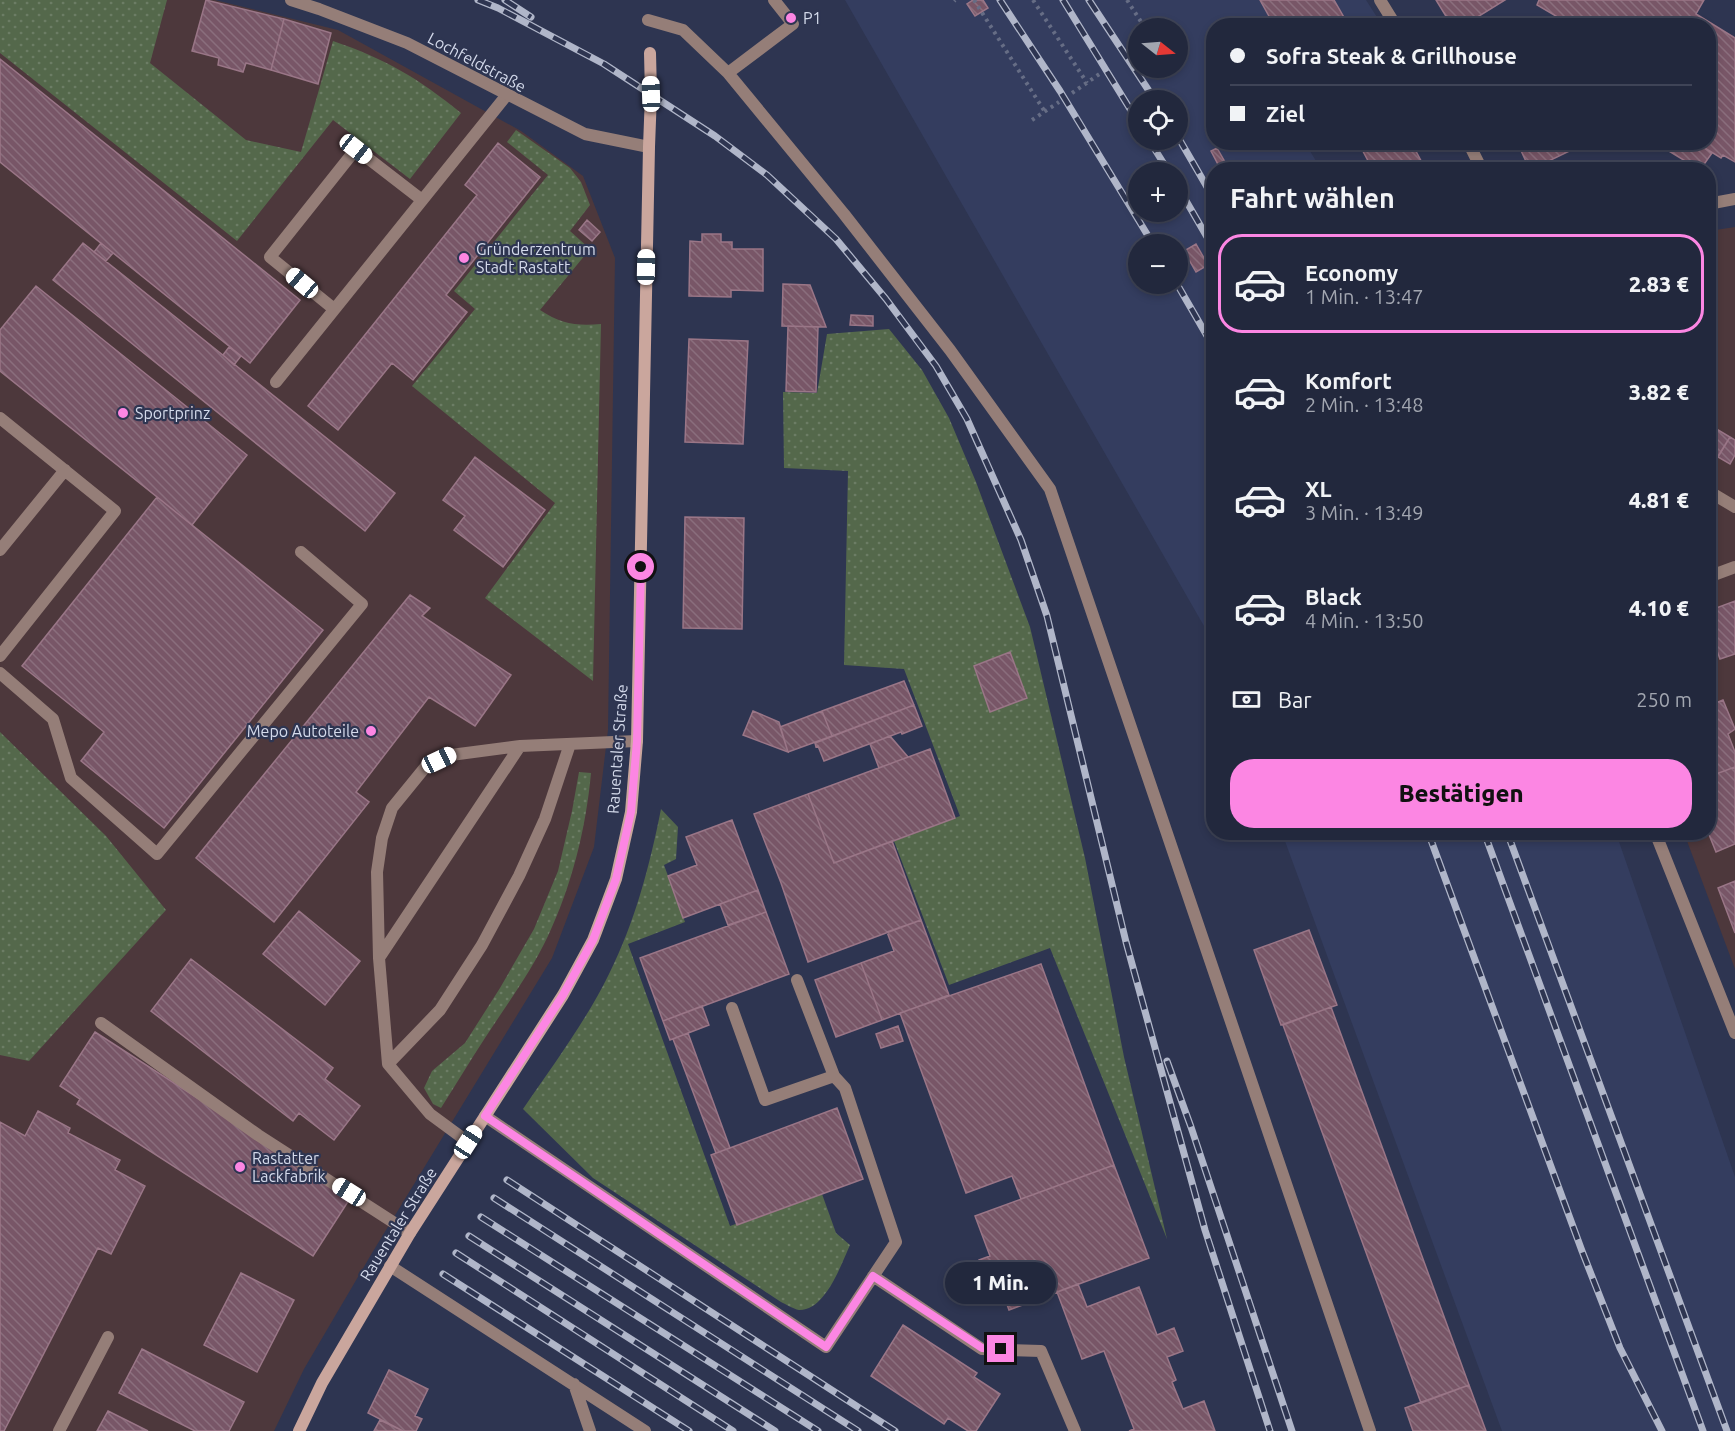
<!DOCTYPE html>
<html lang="de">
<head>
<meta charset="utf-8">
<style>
	body { margin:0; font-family:Ubuntu,sans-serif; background:#2e3448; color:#f1f3f6; height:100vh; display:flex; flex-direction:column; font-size:22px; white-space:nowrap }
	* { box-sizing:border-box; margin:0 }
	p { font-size:20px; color:#a2a6b0 }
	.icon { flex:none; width:33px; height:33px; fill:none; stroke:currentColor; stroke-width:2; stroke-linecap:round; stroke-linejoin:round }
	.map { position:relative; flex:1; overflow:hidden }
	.details { position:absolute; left:1206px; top:162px; width:510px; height:678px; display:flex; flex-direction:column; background:#22283d; border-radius:24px; box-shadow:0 3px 9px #0003,0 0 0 2px #3f4457 }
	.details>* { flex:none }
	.top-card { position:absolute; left:1206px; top:18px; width:510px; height:132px; border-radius:24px; box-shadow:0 3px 9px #0003,0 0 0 2px #3f4457; display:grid; align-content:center; height:132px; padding:0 24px; background:#22283d }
	.needle { width:39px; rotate:107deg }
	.buttons { position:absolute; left:1128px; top:18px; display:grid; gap:12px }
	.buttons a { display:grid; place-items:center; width:60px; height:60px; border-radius:50%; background:#22283d; box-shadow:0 3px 9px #0003,0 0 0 2px #3f4457; font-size:30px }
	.end { position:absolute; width:27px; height:27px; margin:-14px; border:8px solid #fc86e3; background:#111; box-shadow:0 0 0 3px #111 }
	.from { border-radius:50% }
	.bubble { position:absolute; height:42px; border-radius:21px; background:#22283d; box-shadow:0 3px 9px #0003,0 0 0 2px #3f4457; font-size:20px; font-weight:800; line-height:42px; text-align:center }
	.car { position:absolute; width:18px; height:36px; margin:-18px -9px; border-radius:8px; box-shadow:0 0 4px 2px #0007; background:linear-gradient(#fff 24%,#345 0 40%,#fff 0 76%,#345 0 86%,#fff 0) }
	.top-card b { display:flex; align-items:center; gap:21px; height:57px; font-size:22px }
	.top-card b+b { border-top:2px solid #3f4457 }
	.top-card i { width:15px; height:15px; background:#f1f3f6 }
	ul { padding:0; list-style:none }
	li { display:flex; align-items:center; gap:18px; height:99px; margin:0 12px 9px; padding:0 12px; border:3px solid transparent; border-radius:24px }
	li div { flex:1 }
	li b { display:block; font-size:22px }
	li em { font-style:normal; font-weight:800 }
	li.selected { border-color:#fc86e3 }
	li>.icon { width:54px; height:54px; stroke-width:1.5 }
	h2 { padding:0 24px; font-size:27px; line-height:72px }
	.pay { display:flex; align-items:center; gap:15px; height:66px; padding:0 24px; font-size:22px }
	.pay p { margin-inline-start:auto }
	.button { display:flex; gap:12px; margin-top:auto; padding:12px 24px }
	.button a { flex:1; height:69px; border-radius:24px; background:#fc86e3; color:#111; font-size:24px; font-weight:800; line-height:69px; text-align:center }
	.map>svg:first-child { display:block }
</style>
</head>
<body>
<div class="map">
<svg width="1735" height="1431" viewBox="0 0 1735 1431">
	<defs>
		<pattern id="grass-dots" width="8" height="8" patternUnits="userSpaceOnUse" patternTransform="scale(1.5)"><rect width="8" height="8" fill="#54684b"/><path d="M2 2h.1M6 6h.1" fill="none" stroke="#6c7d65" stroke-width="1.8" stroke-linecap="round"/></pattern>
		<pattern id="building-back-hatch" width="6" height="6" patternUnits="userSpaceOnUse" patternTransform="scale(1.5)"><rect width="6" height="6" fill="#785667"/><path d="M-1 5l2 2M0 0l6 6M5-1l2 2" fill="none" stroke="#8a6e7d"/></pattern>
	</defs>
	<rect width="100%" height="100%" fill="#2e3551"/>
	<path fill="#4d383c" d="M 0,0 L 215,0 L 338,30 L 521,131 L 583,176 L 615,258 L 608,730 L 594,847 L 552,958 L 372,1253 L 304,1369 L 274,1431 L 0,1431 Z
		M 1735,227 L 1735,969 L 1684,833 L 1708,832 L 1709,231 Z"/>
	<path fill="#343d5f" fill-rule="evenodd" d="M 845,0 L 1366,0 L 1382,25 L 1214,26 L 1214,142 L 1305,143 L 1321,169 L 1214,170 L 1213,647 L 1208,633 ZM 1138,28 L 1178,28 L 1178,68 L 1138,68 ZM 1138,100 L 1178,100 L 1178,140 L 1138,140 ZM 1138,172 L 1178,172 L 1178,212 L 1138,212 ZM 1138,244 L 1178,244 L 1178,284 L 1138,284 Z
		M 1282,833 L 1616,833 L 1735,1177 L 1735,1431 L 1502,1431 Z"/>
	<path fill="url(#grass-dots)" d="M 0,0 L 167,0 L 150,63 L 246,140 L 301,152 L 333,41 C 386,59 418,78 461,113 L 410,179 L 333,120 L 237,241 L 0,53 Z
		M 516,130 L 570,168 L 581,182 L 590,205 L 570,231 L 590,249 L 540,310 C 561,324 576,326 601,324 L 593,681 L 485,598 L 555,503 L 412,386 L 475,309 L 454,291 L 548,175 L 507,142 Z
		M 889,329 L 922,370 L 949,418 L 976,482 L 1030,627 L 1085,858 L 1124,1057 L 1167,1239 L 1050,948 L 949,985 L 894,841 L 960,816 L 904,669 L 844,665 L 848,471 L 784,468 L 783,392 L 817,393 L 827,334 Z
		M 0,732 L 106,836 L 166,910 L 29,1061 L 0,1055 Z
		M 579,772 L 591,773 C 586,828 572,885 548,936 C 531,972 507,1004 485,1038 C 470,1061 456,1084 441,1108 L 433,1104 L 424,1088 L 432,1071 L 465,1043 L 500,988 L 534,929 L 558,871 L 572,811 Z
		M 661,809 L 678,827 L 676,859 L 664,865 L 685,922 L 628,944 L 730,1226 L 822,1194 L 836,1233 L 850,1245 C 841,1265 825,1311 799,1310 C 793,1309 786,1304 781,1302 L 593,1178 L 523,1109 C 553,1065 586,1021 609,974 C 635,922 650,865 661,809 Z"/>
	<path fill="url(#building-back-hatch)" stroke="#9a7687" stroke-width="1.5" d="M 206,0 L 284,19 L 271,70 L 246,63 L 243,72 L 218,65 L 219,58 L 192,51 Z
		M 973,0 L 983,0 L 988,8 L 975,16 L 967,4 Z
		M 1260,0 L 1334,0 L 1349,26 L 1285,26 L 1280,17 L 1270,18 Z
		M 1436,0 L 1505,0 L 1463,26 L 1452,26 Z
		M 1539,0 L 1704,0 L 1696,14 L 1735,38 L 1735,162 L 1723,155 L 1721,158 L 1695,142 L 1708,142 L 1708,26 L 1551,26 L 1556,16 L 1537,5 Z
		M 284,19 L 331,33 L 318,84 L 271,70 Z
		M 0,59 L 300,300 L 250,363 L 0,162 Z
		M 1358,142 L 1411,142 L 1426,170 L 1373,170 Z
		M 1517,142 L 1576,142 L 1578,147 L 1530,170 Z
		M 1654,142 L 1695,142 L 1712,153 L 1700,170 Z
		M 498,143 L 540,177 L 446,295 L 467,312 L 413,380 L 392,363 L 338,430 L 308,406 L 477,195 L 465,185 Z
		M 1217,148 L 1229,169 L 1221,170 L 1211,151 Z
		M 587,220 L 600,232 L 592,241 L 579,230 Z
		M 702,234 L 721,234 L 721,242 L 732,242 L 732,249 L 763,249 L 763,291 L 731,290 L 731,297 L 689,296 L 690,241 L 702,242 Z
		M 83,243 L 395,493 L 365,531 L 53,280 Z
		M 101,243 L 113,253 L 106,261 L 94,252 Z
		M 1196,244 L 1208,265 L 1196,272 L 1184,251 Z
		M 783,284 L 810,285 L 826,327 L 782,326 Z
		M 36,286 L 247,455 L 192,525 L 0,371 L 0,330 Z
		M 851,315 L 873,316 L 873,326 L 850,325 Z
		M 788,326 L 818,327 L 816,392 L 786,391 Z
		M 689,339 L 748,341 L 743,444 L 685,442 Z
		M 229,347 L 241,356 L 234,365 L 223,355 Z
		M 1708,424 L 1730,437 L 1715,461 L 1708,457 Z
		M 1730,437 L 1735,440 L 1735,455 L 1730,464 L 1718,457 Z
		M 475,457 L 545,510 L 503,567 L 454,530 L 465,516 L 443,500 Z
		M 157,497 L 323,630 L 164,828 L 81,761 L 104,732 L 22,666 Z
		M 685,517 L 744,518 L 742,629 L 683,628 Z
		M 410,595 L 430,608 L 422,616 L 511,675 L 475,726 L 429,697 L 356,792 L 369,802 L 274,922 L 196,858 Z
		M 1735,601 L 1735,654 L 1720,659 L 1708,626 L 1708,611 Z
		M 1010,652 L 1027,698 L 990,712 L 974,666 Z
		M 904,681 L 914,705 L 832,736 L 822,711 Z
		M 1723,700 L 1735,729 L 1728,734 L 1735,752 L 1735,767 L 1708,777 L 1708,706 Z
		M 914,705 L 922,726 L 902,734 L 901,732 L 824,761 L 818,746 L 816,747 L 815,743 Z
		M 753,711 L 779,722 L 788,752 L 743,735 Z
		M 822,711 L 832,736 L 788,752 L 780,727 Z
		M 890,736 L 908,757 L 879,768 L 870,744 Z
		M 930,749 L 955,818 L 834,863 L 808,794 Z
		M 1735,767 L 1735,844 L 1716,852 L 1708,832 L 1708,777 Z
		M 808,794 L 834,863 L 892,841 L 921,920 L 808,962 L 781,883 L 754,814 Z
		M 732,820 L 758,890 L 683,918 L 668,876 L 697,865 L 686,837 Z
		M 1735,881 L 1735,933 L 1718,888 Z
		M 758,890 L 766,912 L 728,925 L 720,904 Z
		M 299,911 L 360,961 L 325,1005 L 263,954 Z
		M 766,912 L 789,974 L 663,1021 L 640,958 Z
		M 921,920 L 949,995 L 882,1020 L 861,963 L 894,951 L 887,932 Z
		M 1309,930 L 1337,1005 L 1281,1025 L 1254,950 Z
		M 191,959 L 333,1068 L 325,1079 L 360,1106 L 334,1140 L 299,1113 L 293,1121 L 151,1011 Z
		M 861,963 L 882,1020 L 836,1037 L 815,980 Z
		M 1041,964 L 1114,1165 L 1021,1199 L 1012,1176 L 966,1193 L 900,1013 Z
		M 702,1006 L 709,1025 L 670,1040 L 663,1021 Z
		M 1331,1007 L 1469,1385 L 1421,1403 L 1283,1025 Z
		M 898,1026 L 903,1041 L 881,1048 L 876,1034 Z
		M 95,1032 L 351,1197 L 313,1256 L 77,1104 L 80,1099 L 60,1086 Z
		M 688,1033 L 730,1148 L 716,1153 L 673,1039 Z
		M 837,1108 L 863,1179 L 737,1225 L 711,1155 Z
		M 38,1111 L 70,1128 L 68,1133 L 120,1160 L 115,1170 L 145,1186 L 111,1254 L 98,1248 L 4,1431 L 0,1431 L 0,1122 L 25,1136 Z
		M 1114,1165 L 1149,1258 L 1009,1310 L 993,1266 L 983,1270 L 979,1260 L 990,1256 L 975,1216 Z
		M 241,1273 L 294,1300 L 257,1372 L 204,1345 Z
		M 1078,1284 L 1087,1307 L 1139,1287 L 1157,1335 L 1174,1328 L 1183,1351 L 1167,1357 L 1176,1380 L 1172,1382 L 1183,1409 L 1204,1401 L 1215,1431 L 1129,1431 L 1134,1429 L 1104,1351 L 1082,1359 L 1057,1292 Z
		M 903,1325 L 977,1373 L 974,1377 L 1000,1394 L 976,1431 L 968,1431 L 948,1418 L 944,1424 L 871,1376 Z
		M 142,1349 L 244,1402 L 229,1431 L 195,1431 L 119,1393 Z
		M 389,1370 L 428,1389 L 415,1416 L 422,1419 L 416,1431 L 403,1431 L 368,1413 Z
		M 1469,1385 L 1486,1431 L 1413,1431 L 1405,1408 Z
		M 108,1411 L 148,1431 L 97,1431 Z
		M 380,1420 L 403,1431 L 374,1431 Z"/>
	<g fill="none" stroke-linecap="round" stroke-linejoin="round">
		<path stroke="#666d85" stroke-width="4" stroke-dasharray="3 4.5" stroke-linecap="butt" d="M 974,0 L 1045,112
			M 1033,0 L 1087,83
			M 1127,0 L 1145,28
			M 954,1 L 955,0
			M 1167,28 L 1168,28
			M 1132,52 L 1138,47
			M 1072,93 L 1101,73
			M 1032,120 L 1059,102"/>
		<path stroke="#957e78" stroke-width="12" d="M 648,20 L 683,30 L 728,73 L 844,214 L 950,350 L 1050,489 L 1370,1431
			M 728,73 L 793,24 L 774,0
			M 334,309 L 270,257 L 356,149 L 422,200
			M 276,382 L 506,96
			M 0,418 L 115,511 L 0,656
			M 1708,491 L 1735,507
			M 0,550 L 65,470
			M 1708,577 L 1735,567
			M 0,673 L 53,719 L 71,778 L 157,854 L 362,604 L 301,552
			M 379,958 L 520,746
			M 797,980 L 834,1076
			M 101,1023 L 258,1135 L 410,1233
			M 388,1064 L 440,1010 L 482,945 L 519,876 L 545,819 L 570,744
			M 485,1116 L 826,1347 L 896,1242 L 845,1088 L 834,1076 L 765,1100 L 732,1008
			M 468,1142 L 430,1114 L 388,1064 L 379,958 L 377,872 L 382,838 L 392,808 L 427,765 L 451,755 L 520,746 L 637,741
			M 390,1266 L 645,1431
			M 873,1276 L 982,1349 L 1041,1351 L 1075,1431
			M 574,1384 L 590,1431
			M 59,1431 L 108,1337"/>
		<path stroke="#957e78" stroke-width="12" d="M 291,0 L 319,9 L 407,43 L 585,134 L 649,147
			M 1380,0 L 1396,26
			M 1468,142 L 1482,170
			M 1708,204 L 1735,199
			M 1655,832 L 1735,1033"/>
		<path stroke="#caa69d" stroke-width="12" d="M 299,1431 L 322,1383 L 410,1233 L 563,995 L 593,940 L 616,879 L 631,812 L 637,741 L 649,147 L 651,94 L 650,53"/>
		<g stroke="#b0b6c9" stroke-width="7">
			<path id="rail" d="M 478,0 L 498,8 L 604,64 L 715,136 L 767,175 L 836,239 L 886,299 L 936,366 L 967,419 L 1021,540 L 1047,616 L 1126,942 L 1205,1230 L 1270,1431
				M 505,0 L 531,17
				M 1000,0 L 1060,91 L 1153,244
				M 1063,0 L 1138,122
				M 1089,0 L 1155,100
				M 1178,137 L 1214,199
				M 1149,140 L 1169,172
				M 1178,187 L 1214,249
				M 1177,284 L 1214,348
				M 1428,832 L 1582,1251 L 1620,1348 L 1662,1431
				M 1484,832 L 1703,1431
				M 1507,832 L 1727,1431
				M 1167,1061 L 1191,1127 L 1292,1431
				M 507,1180 L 895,1431
				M 494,1198 L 858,1431
				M 481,1217 L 818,1431
				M 469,1236 L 775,1431
				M 456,1253 L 733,1431
				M 443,1274 L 689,1431"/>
		</g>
		<use href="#rail" stroke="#2e3551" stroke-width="4.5" stroke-dasharray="14" stroke-linecap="butt"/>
	</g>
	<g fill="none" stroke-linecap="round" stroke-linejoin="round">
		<path stroke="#fc86e3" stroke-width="8" d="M 641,567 L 637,741 L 631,812 L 616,879 L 593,940 L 563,995 L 485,1116 L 826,1347 L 873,1276 L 982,1348 L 1001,1349"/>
	</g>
	<g fill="#fc86e3" stroke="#2e3551" stroke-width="2">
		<circle cx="791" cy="18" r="6"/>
		<circle cx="464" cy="258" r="6"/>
		<circle cx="123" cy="413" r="6"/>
		<circle cx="371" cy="731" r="6"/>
		<circle cx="240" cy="1167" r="6"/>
	</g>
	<g text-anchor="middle" stroke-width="4.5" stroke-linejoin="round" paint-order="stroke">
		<g font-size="16" fill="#d4daeb" stroke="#2e3551" text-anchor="start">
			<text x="803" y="24">P1</text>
			<text x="476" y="255">Gründerzentrum<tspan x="476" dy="18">Stadt Rastatt</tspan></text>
			<text x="135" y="419">Sportprinz</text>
			<text x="359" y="737" text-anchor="end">Mepo Autoteile</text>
			<text x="252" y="1164">Rastatter<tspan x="252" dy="18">Lackfabrik</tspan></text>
		</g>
		<g font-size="16" fill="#d4daeb" stroke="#2e3551">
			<text transform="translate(477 62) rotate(28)" y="6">Lochfeldstraße</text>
			<text transform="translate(617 749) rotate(-86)" y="6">Rauentaler Straße</text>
			<text transform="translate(398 1224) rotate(-58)" y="6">Rauentaler Straße</text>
		</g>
	</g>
</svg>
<div class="buttons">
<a><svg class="needle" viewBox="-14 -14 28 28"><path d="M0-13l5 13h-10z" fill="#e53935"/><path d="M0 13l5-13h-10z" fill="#a2a6b0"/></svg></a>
<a><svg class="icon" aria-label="locate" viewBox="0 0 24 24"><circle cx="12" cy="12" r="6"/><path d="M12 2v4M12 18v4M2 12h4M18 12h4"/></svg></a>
<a>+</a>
<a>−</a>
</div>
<i class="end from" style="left:641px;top:567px"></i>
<i class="end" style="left:1001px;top:1349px"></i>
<div class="bubble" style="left:945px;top:1262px;width:111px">1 Min.</div>
<i class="car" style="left:651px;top:94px;rotate:358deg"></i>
<i class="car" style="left:356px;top:149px;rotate:128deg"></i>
<i class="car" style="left:646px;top:267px;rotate:1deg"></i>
<i class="car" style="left:302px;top:283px;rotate:310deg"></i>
<i class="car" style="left:439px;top:760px;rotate:65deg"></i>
<i class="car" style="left:468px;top:1142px;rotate:33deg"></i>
<i class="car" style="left:349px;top:1192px;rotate:302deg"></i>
<div class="top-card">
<b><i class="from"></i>Sofra Steak &amp; Grillhouse</b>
<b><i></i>Ziel</b>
</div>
<section class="details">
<h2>Fahrt wählen</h2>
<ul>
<li class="selected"><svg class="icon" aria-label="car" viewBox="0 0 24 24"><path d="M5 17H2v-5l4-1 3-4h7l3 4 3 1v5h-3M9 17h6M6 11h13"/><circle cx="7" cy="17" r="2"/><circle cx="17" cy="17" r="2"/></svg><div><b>Economy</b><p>1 Min. · 13:47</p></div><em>2.83 €</em></li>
<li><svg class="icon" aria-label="car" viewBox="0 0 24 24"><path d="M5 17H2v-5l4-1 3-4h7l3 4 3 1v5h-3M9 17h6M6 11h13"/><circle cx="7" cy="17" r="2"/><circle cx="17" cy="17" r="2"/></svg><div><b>Komfort</b><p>2 Min. · 13:48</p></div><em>3.82 €</em></li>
<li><svg class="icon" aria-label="car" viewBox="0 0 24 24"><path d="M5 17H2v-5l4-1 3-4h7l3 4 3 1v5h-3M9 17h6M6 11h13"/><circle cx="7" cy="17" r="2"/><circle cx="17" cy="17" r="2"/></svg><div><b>XL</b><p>3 Min. · 13:49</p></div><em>4.81 €</em></li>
<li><svg class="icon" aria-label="car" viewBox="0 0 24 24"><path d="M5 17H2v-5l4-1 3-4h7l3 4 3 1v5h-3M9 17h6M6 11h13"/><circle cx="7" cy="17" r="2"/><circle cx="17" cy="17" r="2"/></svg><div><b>Black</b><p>4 Min. · 13:50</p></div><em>4.10 €</em></li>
</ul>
<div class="pay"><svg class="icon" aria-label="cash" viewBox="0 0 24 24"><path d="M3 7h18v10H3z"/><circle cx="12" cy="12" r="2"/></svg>Bar<p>250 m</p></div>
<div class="button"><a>Bestätigen</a></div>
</section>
</div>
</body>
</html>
